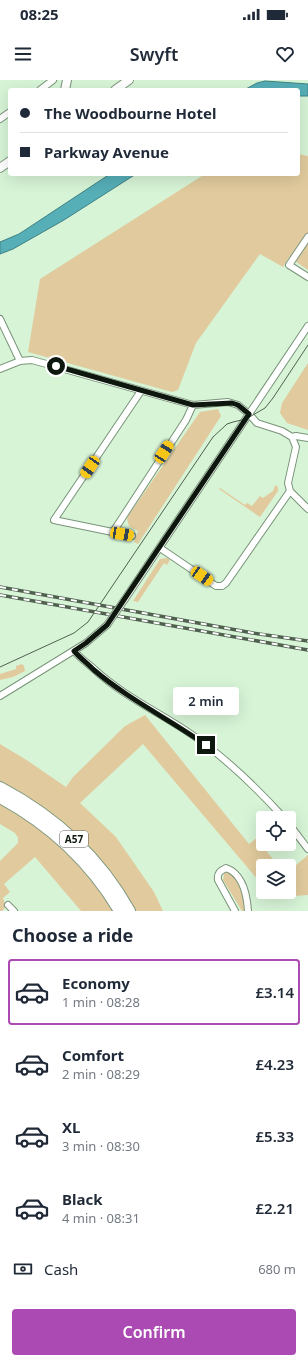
<!DOCTYPE html>
<html lang="en">
<head>
<meta charset="utf-8">
<style>
	body { margin:0; font-family:"Noto Sans",sans-serif; background:#f2f2f3; color:#1f2937; height:100vh; display:flex; flex-direction:column; font-size:15px; white-space:nowrap }
	* { box-sizing:border-box; margin:0 }
	p { font-size:13px; color:#747a83 }
	.icon { flex:none; width:22px; height:22px; fill:none; stroke:currentColor; stroke-width:2; stroke-linecap:round; stroke-linejoin:round }
	.map { position:relative; height:831px; overflow:hidden }
	.sheet { display:flex; flex-direction:column; background:#fff; flex:1 }
	.sheet>* { flex:none }
	.top-card { position:absolute; left:8px; top:8px; width:292px; height:88px; border-radius:4px; box-shadow:0 4px 16px #0002; display:grid; align-content:center; height:88px; padding:0 12px; background:#fff }
	.fabs { position:absolute; left:256px; top:731px; display:grid; gap:8px }
	.fabs a { display:grid; place-items:center; width:40px; height:40px; border-radius:4px; background:#fff; box-shadow:0 4px 16px #0002; font-size:20px }
	.end { position:absolute; width:18px; height:18px; margin:-9px; border:5px solid #0d170d; background:#fff; box-shadow:0 0 0 2px #fff }
	.from { border-radius:50% }
	.bubble { position:absolute; height:28px; border-radius:4px; background:#fff; box-shadow:0 4px 16px #0002; font-size:13px; font-weight:600; line-height:28px; text-align:center }
	.car { position:absolute; width:12px; height:24px; margin:-12px -6px; border-radius:5px; box-shadow:0 0 3px 1px #0007; background:linear-gradient(#f5c518 24%,#345 0 40%,#f5c518 0 76%,#345 0 86%,#f5c518 0) }
	.top-card b { display:flex; align-items:center; gap:14px; height:38px; font-size:15px }
	.top-card b+b { border-top:1px solid #e0e1e3 }
	.top-card i { width:10px; height:10px; background:#1f2937 }
	ul { padding:0; list-style:none }
	li { display:flex; align-items:center; gap:12px; height:66px; margin:0 8px 6px; padding:0 4px; border:2px solid transparent; border-radius:4px }
	li div { flex:1 }
	li b { display:block; font-size:15px }
	li em { font-style:normal; font-weight:600 }
	li.current { border-color:#aa4ab2 }
	li>.icon { width:36px; height:36px; stroke-width:1.5 }
	h2 { padding:0 12px; font-size:18px; line-height:48px }
	.pay { display:flex; align-items:center; gap:10px; height:44px; padding:0 12px; font-size:15px }
	.pay p { margin-inline-start:auto }
	.primary-button { display:flex; gap:8px; margin-top:auto; padding:8px 12px }
	.primary-button a { flex:1; height:46px; border-radius:4px; background:#aa4ab2; color:#fff; font-size:16px; font-weight:600; line-height:46px; text-align:center }
	.status { display:flex; justify-content:space-between; align-items:center; height:28px; padding:0 20px; background:#fff; direction:ltr }
	.status svg { height:11px; fill:currentColor }
	header { display:flex; justify-content:space-between; align-items:center; height:52px; padding:0 12px; background:#fff; font-size:18px; font-weight:600 }
	.map>svg:first-child { display:block }
</style>
</head>
<body>
<div class="status"><b>08:25</b><svg viewBox="0 0 49 12"><path d="M0 12V9h3v3zM5 12V6h3v6zM10 12V3h3v9zM15 12V0h3v12zM26 1h20v11H26zM47 4h2v5h-2z"/></svg></div>
<header><svg class="icon" aria-label="menu" viewBox="0 0 24 24"><path d="M4 6h16M4 12h16M4 18h16"/></svg>Swyft<svg class="icon" aria-label="heart" viewBox="0 0 24 24"><path d="M12 20l-8-8c-3-5 5-10 8-4 3-6 11-1 8 4z"/></svg></header>
<div class="map">
<svg width="308" height="831" viewBox="0 0 308 831">
	<rect width="100%" height="100%" fill="#d7f4d7"/>
	<path fill="#e1cb9e" d="M 298,74 L 308,76 L 308,190 L 289,177 L 283,187 L 260,174 L 196,263 L 178,310 L 172,312 L 28,272 L 40,199 L 205,94 L 298,94 Z
		M 308,283 L 308,350 L 287,343 L 280,333 L 282,323 Z
		M 218,329 L 221,336 L 138,464 L 134,462 L 138,451 L 129,446 L 127,439 L 128,436 L 200,332 Z
		M 275,405 L 278,407 L 278,411 L 260,437 L 219,409 L 220,408 L 245,425 L 247,423 L 252,426 L 260,416 L 263,418 L 273,411 Z
		M 167,478 L 170,480 L 167,485 L 164,483 L 138,522 L 133,521 L 160,479 Z
		M 22,584 L 24,586 L 25,591 L 13,597 L 0,600 L 0,594 L 16,589 L 16,586 Z
		M 145,635 L 249,764 L 263,753 L 263,764 L 274,764 L 267,772 L 279,786 L 263,786 L 263,804 L 259,801 L 143,664 L 80,723 L 116,757 L 154,812 L 163,831 L 136,831 C 105,774 57,731 0,701 L 0,664 L 28,681 L 66,707 L 73,697 L 125,646 Z
		M 0,721 L 33,741 L 90,794 L 115,831 L 81,831 L 35,777 L 4,804 L 10,812 L 3,818 L 6,826 L 2,831 L 0,831 L 0,781 L 18,763 L 18,758 L 15,753 L 0,744 Z
		M 308,775 L 308,815 L 281,817 L 274,812 L 289,812 L 289,791 Z
		M 227,790 L 231,791 L 246,814 L 249,831 L 242,831 L 223,800 L 224,794 Z"/>
	<path fill="#56aeb7" stroke="#408184" d="M 265,1 L 308,4 L 308,16 L 298,16 L 298,10 L 244,10 L 257,3 Z
		M 110,94 L 136,94 L 64,140 L 13,169 L 0,174 L 0,162 L 19,154 Z"/>
	<g fill="none" stroke-linecap="round" stroke-linejoin="round">
		<g stroke="#799479" stroke-width="8">
			<path id="minor" d="M 40,10 L 53,0
				M 0,39 L 10,32
				M 308,157 L 289,185 L 308,197
				M 0,239 L 20,281
				M 0,289 L 20,281 L 32,280 L 193,325 L 228,322 L 238,325 L 249,334 L 257,343 L 282,351 L 292,357 L 296,367 L 288,403 L 290,411 L 308,429
				M 292,357 L 296,356 L 308,358
				M 113,452 L 186,340 L 193,325
				M 132,456 L 54,440 L 141,311
				M 160,468 L 216,506 L 222,506 L 226,503 L 290,411
				M 125,519 L 308,246
				M 74,571 C 80,578 87,583 94,589 C 121,614 154,630 185,650 C 222,674 254,705 284,738
				M 0,616 L 86,563 L 107,545
				M 289,744 L 308,769
				M 8,825 L 14,831
				M 235,831 L 218,800 C 217,793 220,791 226,788 C 243,794 247,815 248,831"/>
		</g>
		<g stroke="#799479" stroke-width="10">
			<path id="major" d="M 65,10 L 67,0
				M 115,10 L 129,0
				M 0,88 L 10,81"/>
		</g>
		<g stroke="#799479" stroke-width="12">
			<path id="highway" d="M 0,707 C 55,736 100,777 130,831
				M 0,718 C 50,745 90,782 119,831"/>
		</g>
		<use href="#minor" stroke="#fff" stroke-width="6"/>
		<use href="#major" stroke="#fff" stroke-width="8"/>
		<use href="#highway" stroke="#fff" stroke-width="10"/>
		<path stroke="#506150" stroke-width="1" d="M 0,587 L 74,553 L 88,542 L 213,357 L 227,344 L 233,342 L 246,339 L 265,328 L 273,318 L 308,265"/>
		<g stroke="#506150" stroke-width="3.5">
			<path id="rail" d="M 0,507 L 253,553 L 308,561
				M 0,515 L 308,570"/>
		</g>
		<use href="#rail" stroke="#fff" stroke-width="2" stroke-dasharray="6" stroke-linecap="butt"/>
		<g stroke="#799479" stroke-width="8" stroke-linecap="butt">
			<path id="minor-bridge" d="M 107,545 L 125,519"/>
		</g>
		<use href="#minor-bridge" stroke="#fff" stroke-width="6"/>
	</g>
	<g fill="none" stroke-linecap="round" stroke-linejoin="round">
		<path stroke="#0d170d" stroke-width="5" d="M 56,286 L 193,325 L 232,323 L 238,325 L 249,334 L 107,545 L 86,563 L 74,571 C 80,578 87,583 94,590 C 128,619 169,639 206,665"/>
	</g>
	<g text-anchor="middle" stroke-width="3" stroke-linejoin="round" paint-order="stroke">
		<rect fill="#fff" stroke="#565d56" stroke-width="1" x="60" y="751" width="28" height="16" rx="3"/>
		<g font-size="10" font-weight="bold" fill="#0d170d">
			<text x="74" y="763">A57</text>
		</g>
	</g>
</svg>
<div class="fabs">
<a><svg class="icon" aria-label="locate" viewBox="0 0 24 24"><circle cx="12" cy="12" r="6"/><path d="M12 2v4M12 18v4M2 12h4M18 12h4"/></svg></a>
<a><svg class="icon" aria-label="layers" viewBox="0 0 24 24"><path d="M12 4l9 5-9 5-9-5zM3 14l9 5 9-5"/></svg></a>
</div>
<i class="end from" style="left:56px;top:286px"></i>
<i class="end" style="left:206px;top:665px"></i>
<div class="bubble" style="left:173px;top:607px;width:66px">2 min</div>
<i class="car" style="left:164px;top:372px;rotate:33deg"></i>
<i class="car" style="left:90px;top:387px;rotate:214deg"></i>
<i class="car" style="left:122px;top:454px;rotate:100deg"></i>
<i class="car" style="left:202px;top:496px;rotate:124deg"></i>
<div class="top-card">
<b><i class="from"></i>The Woodbourne Hotel</b>
<b><i></i>Parkway Avenue</b>
</div>
</div>
<section class="sheet">
<h2>Choose a ride</h2>
<ul>
<li class="current"><svg class="icon" aria-label="car" viewBox="0 0 24 24"><path d="M5 17H2v-5l4-1 3-4h7l3 4 3 1v5h-3M9 17h6M6 11h13"/><circle cx="7" cy="17" r="2"/><circle cx="17" cy="17" r="2"/></svg><div><b>Economy</b><p>1 min · 08:28</p></div><em>£3.14</em></li>
<li><svg class="icon" aria-label="car" viewBox="0 0 24 24"><path d="M5 17H2v-5l4-1 3-4h7l3 4 3 1v5h-3M9 17h6M6 11h13"/><circle cx="7" cy="17" r="2"/><circle cx="17" cy="17" r="2"/></svg><div><b>Comfort</b><p>2 min · 08:29</p></div><em>£4.23</em></li>
<li><svg class="icon" aria-label="car" viewBox="0 0 24 24"><path d="M5 17H2v-5l4-1 3-4h7l3 4 3 1v5h-3M9 17h6M6 11h13"/><circle cx="7" cy="17" r="2"/><circle cx="17" cy="17" r="2"/></svg><div><b>XL</b><p>3 min · 08:30</p></div><em>£5.33</em></li>
<li><svg class="icon" aria-label="car" viewBox="0 0 24 24"><path d="M5 17H2v-5l4-1 3-4h7l3 4 3 1v5h-3M9 17h6M6 11h13"/><circle cx="7" cy="17" r="2"/><circle cx="17" cy="17" r="2"/></svg><div><b>Black</b><p>4 min · 08:31</p></div><em>£2.21</em></li>
</ul>
<div class="pay"><svg class="icon" aria-label="cash" viewBox="0 0 24 24"><path d="M3 7h18v10H3z"/><circle cx="12" cy="12" r="2"/></svg>Cash<p>680 m</p></div>
<div class="primary-button"><a>Confirm</a></div>
</section>
</body>
</html>
